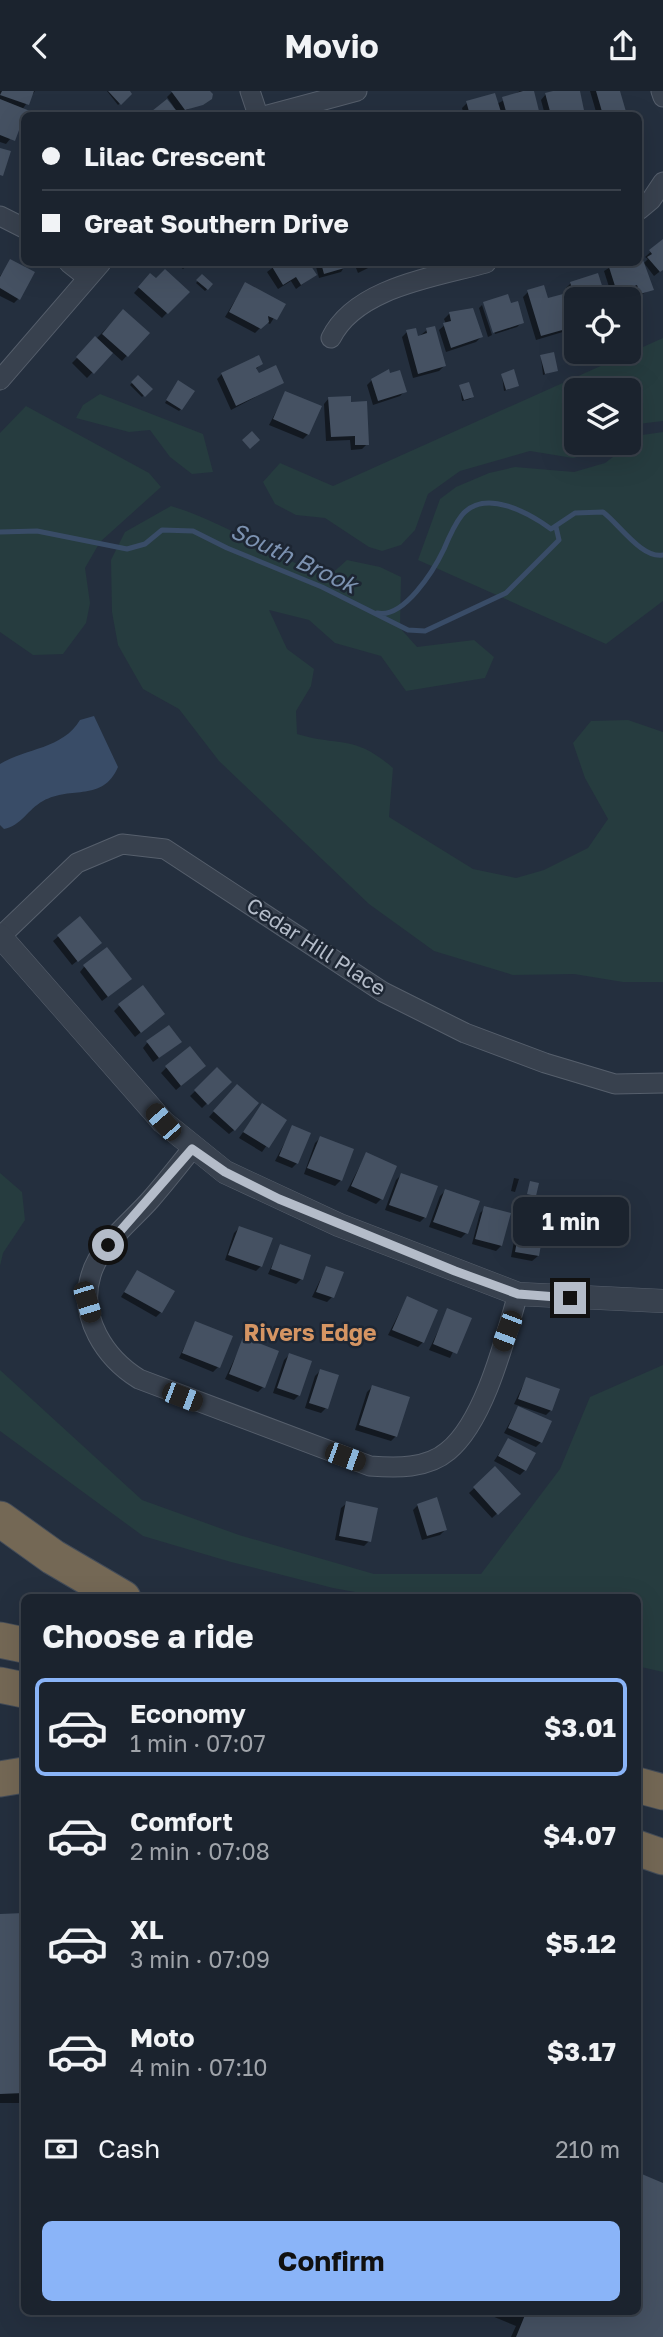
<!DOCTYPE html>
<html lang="en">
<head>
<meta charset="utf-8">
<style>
	body { margin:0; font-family:"Golos Text",sans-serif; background:#282f3a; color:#f1f3f6; height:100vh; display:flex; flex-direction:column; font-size:26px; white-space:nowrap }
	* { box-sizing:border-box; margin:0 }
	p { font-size:23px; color:#a0a4aa }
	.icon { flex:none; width:38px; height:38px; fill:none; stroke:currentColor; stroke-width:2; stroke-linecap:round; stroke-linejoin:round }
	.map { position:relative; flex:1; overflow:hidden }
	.sheet { position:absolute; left:21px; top:1503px; width:620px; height:721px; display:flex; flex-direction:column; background:#1b232e; border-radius:10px; box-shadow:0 7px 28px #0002,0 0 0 2px #39404a }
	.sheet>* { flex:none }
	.banner { position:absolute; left:21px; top:21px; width:621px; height:154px; border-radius:10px; box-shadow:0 7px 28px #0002,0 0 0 2px #39404a; display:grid; align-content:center; height:154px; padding:0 21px; background:#1b232e }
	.controls { position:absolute; left:564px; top:196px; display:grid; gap:14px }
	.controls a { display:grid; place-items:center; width:77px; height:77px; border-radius:10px; background:#1b232e; box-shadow:0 7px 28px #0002,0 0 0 2px #39404a; font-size:35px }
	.end { position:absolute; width:32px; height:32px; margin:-16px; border:9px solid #b4bcc9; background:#111; box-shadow:0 0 0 4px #111 }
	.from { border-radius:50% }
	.bubble { position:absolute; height:49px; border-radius:10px; background:#1b232e; box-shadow:0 7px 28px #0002,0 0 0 2px #39404a; font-size:23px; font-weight:700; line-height:49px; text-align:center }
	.car { position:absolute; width:21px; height:42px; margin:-21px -10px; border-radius:9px; box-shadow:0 0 5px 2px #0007; background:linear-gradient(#222 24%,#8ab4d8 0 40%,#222 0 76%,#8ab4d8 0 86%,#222 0) }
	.banner b { display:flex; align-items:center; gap:24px; height:66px; font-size:26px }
	.banner b+b { border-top:2px solid #39404a }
	.banner i { width:18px; height:18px; background:#f1f3f6 }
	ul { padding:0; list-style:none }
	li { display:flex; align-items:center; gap:21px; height:98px; margin:0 14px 10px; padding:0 7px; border:4px solid transparent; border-radius:10px }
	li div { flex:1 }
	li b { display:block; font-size:26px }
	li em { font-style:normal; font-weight:700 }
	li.current { border-color:#8ab4f8 }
	li>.icon { width:63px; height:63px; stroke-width:1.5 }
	h2 { padding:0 21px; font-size:32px; line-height:84px }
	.pay { display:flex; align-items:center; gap:18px; height:77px; padding:0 21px; font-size:26px }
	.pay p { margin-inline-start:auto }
	.cta { display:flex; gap:14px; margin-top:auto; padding:14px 21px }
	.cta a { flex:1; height:80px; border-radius:10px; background:#8ab4f8; color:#111; font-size:28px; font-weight:700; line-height:80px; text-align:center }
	header { display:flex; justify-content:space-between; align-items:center; height:91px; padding:0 21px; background:#1b232e; font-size:32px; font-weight:700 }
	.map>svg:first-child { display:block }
</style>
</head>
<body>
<header><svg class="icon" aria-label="back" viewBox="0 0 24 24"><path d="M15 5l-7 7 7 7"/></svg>Movio<svg class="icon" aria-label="share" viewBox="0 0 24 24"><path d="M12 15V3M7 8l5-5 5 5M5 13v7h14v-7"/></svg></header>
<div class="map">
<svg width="663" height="2246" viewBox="0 0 663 2246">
	<rect width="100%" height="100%" fill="#242f3e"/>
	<path fill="#263c3f" d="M 663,247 L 663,330 L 638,333 L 628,340 L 628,299 L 576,299 L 576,352 L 611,352 L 597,361 L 573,367 L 530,360 L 460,380 L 428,403 L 415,439 L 401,454 L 382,460 L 369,456 L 325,427 L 296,424 L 275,413 L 263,391 L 280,372 L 333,395 Z
		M 100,303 L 203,343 L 213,381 L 192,383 L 170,366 L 150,339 L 129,341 L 76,327 L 83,314 Z
		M 26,315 L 149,382 L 161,396 L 100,451 L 85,477 L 90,512 L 86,532 L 63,563 L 33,564 L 0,541 L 0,342 Z
		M 663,341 L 663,510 L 606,553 L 418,469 L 440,408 L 456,396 L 489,382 L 515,376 L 574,381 L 605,372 L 642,344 Z
		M 171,415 C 227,432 274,466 328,486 L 347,469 L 380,476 L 401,486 L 400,537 L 417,556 L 474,549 L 494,566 L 485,587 L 406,600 L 381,565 L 335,552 L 309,529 L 269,519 L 287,558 L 314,578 L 311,595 L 296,620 L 297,643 C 340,656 354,643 393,677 L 389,726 L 473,778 L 516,787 L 544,779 L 588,757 L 608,728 L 585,687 L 573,652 L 591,630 L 628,629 L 663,641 L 663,891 L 623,891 L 574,883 L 513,884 L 434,860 L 369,813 L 219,670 L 179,618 L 143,598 L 118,554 L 112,521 L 111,469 L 125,441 Z
		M 0,1082 L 22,1101 L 25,1129 L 3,1162 L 0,1175 Z
		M 663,1274 L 663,1581 L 637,1575 L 637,1507 L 388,1507 L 333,1497 L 231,1471 L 143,1445 L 0,1340 L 0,1279 L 142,1409 L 239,1444 L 374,1483 L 481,1483 L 560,1378 L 590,1306 Z"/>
	<path fill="#394c67" d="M 94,625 L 118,676 C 102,712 72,694 43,710 C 28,718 21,735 4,738 L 0,734 L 0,673 C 26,657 63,658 80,629 Z"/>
	<path fill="#0007" d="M 0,0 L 35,0 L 22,19 L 28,21 L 24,31 L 6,53 L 0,51 Z
		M 107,0 L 128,0 L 130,3 L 118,14 Z
		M 173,0 L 208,0 L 210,7 L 177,24 L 150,24 L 166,11 L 174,16 L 167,6 Z
		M 520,0 L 532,0 L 537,20 L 533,24 L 464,24 L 462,17 L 467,12 L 497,13 Z
		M 561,0 L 578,0 L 582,24 L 545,24 L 541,9 L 546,3 Z
		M 590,0 L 618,0 L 625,24 L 597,24 Z
		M 448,22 L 449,24 L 428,24 Z
		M 663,150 L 663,178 L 654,185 L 644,172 L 648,168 L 645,166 Z
		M 639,164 L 652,198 L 635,207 L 632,198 L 616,203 L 614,198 L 610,199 L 604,180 L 617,172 L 639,172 Z
		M 11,170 L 19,207 L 14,212 L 0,205 L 0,185 Z
		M 176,172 L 190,172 L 183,178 Z
		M 279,172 L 307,172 L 315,184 L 296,198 L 291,190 L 278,198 L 267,181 Z
		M 315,172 L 347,172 L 341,181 L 319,187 Z
		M 354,172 L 376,172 L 376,173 L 358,182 Z
		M 150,184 L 156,190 L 187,201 L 162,227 L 134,202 Z
		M 202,186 L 211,194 L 205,200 L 196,192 Z
		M 571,192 L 604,207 L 576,208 L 576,219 L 573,220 L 566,197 Z
		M 245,193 L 283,213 L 270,233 L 266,231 L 255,242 L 225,226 Z
		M 528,201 L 547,210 L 571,235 L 566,240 L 536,249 L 523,206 Z
		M 484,212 L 510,215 L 522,231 L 517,236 L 495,243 Z
		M 482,214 L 492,244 L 488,246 L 479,217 Z
		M 472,219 L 481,246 L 476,251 L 446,261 L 439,239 L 446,233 L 444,228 L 449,223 Z
		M 123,221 L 147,242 L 122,270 L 112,261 L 87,287 L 72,272 Z
		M 427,239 L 444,275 L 439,280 L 413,287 L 402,246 L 407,241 L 417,247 Z
		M 541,266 L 556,279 L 543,284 Z
		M 261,273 L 255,279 L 258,285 L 282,292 L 231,319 L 217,288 L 222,283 Z
		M 502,284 L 517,295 L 504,300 Z
		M 138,286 L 150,298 L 142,306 L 130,294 Z
		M 372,289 L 405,300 L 400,305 L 373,314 L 367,294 Z
		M 176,294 L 181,318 L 179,320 L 165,312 Z
		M 460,295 L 472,306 L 470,308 L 462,310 Z
		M 286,302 L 308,343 L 303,348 L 269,334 Z
		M 329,307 L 367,353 L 362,358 L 351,359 L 350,349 L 326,350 L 324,313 Z
		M 80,827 L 95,856 L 72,874 L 53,850 Z
		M 84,876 L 125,892 L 102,910 L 80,881 Z
		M 119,915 L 158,927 L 135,946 L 114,920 Z
		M 147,952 L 175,955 L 153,971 L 143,957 Z
		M 166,977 L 199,979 L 176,999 L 161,982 Z
		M 217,979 L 229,991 L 202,1017 L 190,1005 Z
		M 232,1000 L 234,1039 L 229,1043 L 209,1026 Z
		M 262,1014 L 285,1029 L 262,1061 L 239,1047 Z
		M 293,1036 L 297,1072 L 292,1077 L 275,1070 Z
		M 320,1047 L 352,1059 L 341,1089 L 335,1095 L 304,1083 L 315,1052 Z
		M 366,1063 L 381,1108 L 376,1113 L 347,1100 Z
		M 401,1084 L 425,1126 L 420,1131 L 385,1119 L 396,1089 Z
		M 514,1087 L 519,1088 L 515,1101 L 511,1100 Z
		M 445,1100 L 466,1142 L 461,1147 L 429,1136 L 440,1105 Z
		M 485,1117 L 501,1155 L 496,1160 L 472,1153 L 480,1122 Z
		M 522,1130 L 538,1165 L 532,1170 L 511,1166 L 517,1135 Z
		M 239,1137 L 261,1175 L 256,1180 L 225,1169 L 234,1142 Z
		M 281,1155 L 301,1188 L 296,1193 L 268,1183 Z
		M 326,1177 L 332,1206 L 327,1211 L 312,1206 Z
		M 137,1181 L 161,1221 L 156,1226 L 121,1206 Z
		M 407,1207 L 423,1251 L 418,1256 L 388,1244 Z
		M 448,1219 L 469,1228 L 450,1267 L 429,1259 Z
		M 196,1232 L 218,1276 L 213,1281 L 179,1267 Z
		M 244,1248 L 263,1296 L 258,1301 L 225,1288 Z
		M 289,1264 L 299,1304 L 294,1309 L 273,1302 L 284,1269 Z
		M 320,1280 L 326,1317 L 321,1322 L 305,1317 L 315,1285 Z
		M 526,1288 L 551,1319 L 546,1324 L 514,1313 Z
		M 372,1296 L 396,1345 L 391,1350 L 355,1339 L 367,1301 Z
		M 518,1317 L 541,1351 L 536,1356 L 504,1342 Z
		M 508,1349 L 525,1379 L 520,1384 L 494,1370 Z
		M 495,1378 L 518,1403 L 492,1427 L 469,1402 Z
		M 347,1412 L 369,1450 L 364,1455 L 335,1449 L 341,1417 Z
		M 418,1414 L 445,1439 L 440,1444 L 422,1449 L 413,1419 Z
		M 24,1824 L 24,2012 L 0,2012 L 0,1825 Z
		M 637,2082 L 663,2093 L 663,2246 L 511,2246 L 516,2235 L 492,2225 L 493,2221 L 637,2221 Z"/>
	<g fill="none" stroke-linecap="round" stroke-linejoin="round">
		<path stroke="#394c67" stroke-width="5" d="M 0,441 L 37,440 L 127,458 L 145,453 L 162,439 L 193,440 L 227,457 L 322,496 L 408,539 L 425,540 L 506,502 L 559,449 L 556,436
			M 377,522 C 404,528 434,479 444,458 C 449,446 454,434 462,424 C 485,397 529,422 551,438 L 575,422 L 603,421 C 620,434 642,468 663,464"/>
	</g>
	<path fill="#455162" d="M 2,0 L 34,0 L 29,14 L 0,4 Z
		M 108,0 L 130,0 L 132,3 L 121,14 Z
		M 171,0 L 210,0 L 213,3 L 212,8 L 203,14 L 185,19 Z
		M 523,0 L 534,0 L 539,20 L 507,24 L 502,6 Z
		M 553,0 L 580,0 L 585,24 L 551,24 L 545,2 Z
		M 596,0 L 620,0 L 627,24 L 603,24 Z
		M 495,2 L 502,24 L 470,24 L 466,10 Z
		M 0,8 L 30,20 L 28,24 L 24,24 L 24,32 L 22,31 L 15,50 L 0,44 Z
		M 167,8 L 180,24 L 147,24 Z
		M 0,57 L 11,60 L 3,85 L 0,84 Z
		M 663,148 L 663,179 L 660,181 L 647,166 L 652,163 L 649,159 Z
		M 639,158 L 654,199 L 640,203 L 637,194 L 621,200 L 619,194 L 615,195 L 608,173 L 639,172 Z
		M 10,168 L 35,181 L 20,209 L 0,197 L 0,186 Z
		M 275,172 L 309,172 L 317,184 L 301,194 L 296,186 L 283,194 L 271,174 Z
		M 321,172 L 346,172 L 348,176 L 324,183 Z
		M 165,178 L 190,201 L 168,223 L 138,196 L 150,182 L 156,187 Z
		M 598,182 L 606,207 L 575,208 L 570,191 Z
		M 202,183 L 213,193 L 208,199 L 196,189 Z
		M 245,191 L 286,213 L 277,229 L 268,225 L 269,231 L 261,238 L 229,221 Z
		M 544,194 L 548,207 L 563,203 L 573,236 L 541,245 L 527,199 Z
		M 508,203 L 511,212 L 518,210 L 524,232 L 493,242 L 483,211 Z
		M 473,217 L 483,246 L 451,257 L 443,232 L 451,230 L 449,221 Z
		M 123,218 L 150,242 L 128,266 L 102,243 Z
		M 435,235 L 446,275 L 418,283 L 406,239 L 416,237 L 418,245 L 427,242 L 426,237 Z
		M 95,245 L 113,262 L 94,283 L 76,266 Z
		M 554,261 L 558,280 L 545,283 L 540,264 Z
		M 259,264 L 263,273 L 256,277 L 259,282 L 276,274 L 284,292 L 236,315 L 221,282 Z
		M 389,278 L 390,282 L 400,279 L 407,301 L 378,310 L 371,288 Z
		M 514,278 L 519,295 L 506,299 L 501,283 Z
		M 138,284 L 153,298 L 145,306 L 131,291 Z
		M 178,289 L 195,300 L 182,319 L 166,309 Z
		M 469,291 L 474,306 L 464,309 L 459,294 Z
		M 285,300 L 322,315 L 309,344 L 273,328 Z
		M 351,305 L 351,311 L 367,310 L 369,354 L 355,354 L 355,345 L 331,346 L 328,306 Z
		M 252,340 L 260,349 L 250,358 L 242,349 Z
		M 80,825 L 102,852 L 78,871 L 57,844 Z
		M 107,856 L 132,888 L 108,906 L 83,874 Z
		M 143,894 L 165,923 L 141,942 L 118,913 Z
		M 169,934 L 182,951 L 159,967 L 146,950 Z
		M 190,955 L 206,975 L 181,995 L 165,975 Z
		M 217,976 L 232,991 L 208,1014 L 194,999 Z
		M 237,993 L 259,1012 L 235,1040 L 213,1020 Z
		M 262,1012 L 287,1029 L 269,1057 L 243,1041 Z
		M 292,1034 L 311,1042 L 298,1073 L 279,1065 Z
		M 320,1045 L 354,1058 L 342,1090 L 307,1077 Z
		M 366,1061 L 397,1075 L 383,1109 L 351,1095 Z
		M 401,1082 L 438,1095 L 426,1127 L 389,1114 Z
		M 530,1090 L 539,1092 L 536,1105 L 527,1103 Z
		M 445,1098 L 480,1110 L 468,1143 L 433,1131 Z
		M 484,1115 L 511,1122 L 502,1155 L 475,1148 Z
		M 521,1128 L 545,1132 L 539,1165 L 515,1161 Z
		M 239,1135 L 273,1147 L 262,1176 L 228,1164 Z
		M 280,1153 L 311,1164 L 303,1189 L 271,1178 Z
		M 326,1175 L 344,1181 L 334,1207 L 316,1201 Z
		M 137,1179 L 175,1200 L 162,1222 L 124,1201 Z
		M 407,1205 L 438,1219 L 424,1252 L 392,1239 Z
		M 447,1217 L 472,1227 L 457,1263 L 433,1253 Z
		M 195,1230 L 233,1245 L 220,1277 L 182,1262 Z
		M 243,1246 L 279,1260 L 265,1297 L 229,1283 Z
		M 289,1262 L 312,1270 L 300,1305 L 277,1297 Z
		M 320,1278 L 339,1284 L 328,1318 L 309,1312 Z
		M 526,1286 L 560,1298 L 552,1320 L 518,1308 Z
		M 372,1294 L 410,1306 L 397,1346 L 359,1334 Z
		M 518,1315 L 552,1330 L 542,1352 L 508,1337 Z
		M 508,1347 L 536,1362 L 526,1380 L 498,1365 Z
		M 495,1375 L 521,1403 L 498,1424 L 473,1396 Z
		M 437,1406 L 447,1439 L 427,1445 L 417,1413 Z
		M 346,1410 L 378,1417 L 371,1451 L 339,1445 Z
		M 24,1822 L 24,2002 L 0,2003 L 0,1823 Z
		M 637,2081 L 663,2092 L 663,2246 L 516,2246 L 525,2224 L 517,2221 L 637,2221 Z"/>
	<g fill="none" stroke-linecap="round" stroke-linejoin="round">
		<g stroke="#565f6c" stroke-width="21">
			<path id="minor" d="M 250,0 L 258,24
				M 661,0 L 663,6
				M 268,24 L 357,0
				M 639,119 L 651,109 L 663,91
				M 0,125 L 24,137
				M 69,172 L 88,187
				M 331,247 C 356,196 436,186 486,172
				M 0,289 L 101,172
				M 0,846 L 77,772 L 122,753 L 165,758 L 383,901 L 465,942 L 545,972 L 615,993 L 663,992
				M 192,1058 C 179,1074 165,1092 151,1108 C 131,1131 100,1153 91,1184 C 78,1226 105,1267 139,1288 L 370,1375 C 396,1377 427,1378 448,1360 C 485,1330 505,1247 518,1203"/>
		</g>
		<g stroke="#565f6c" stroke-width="24">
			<path id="tertiary" d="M 0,845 L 163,1031 L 225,1081 L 339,1134 L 518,1203 L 663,1210"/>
		</g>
		<g stroke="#434c59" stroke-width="37">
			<path id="motorway" d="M 0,1428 L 53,1466 L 123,1507
				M 0,1549 L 24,1554
				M 0,1594 L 24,1599
				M 0,1688 L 24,1684
				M 637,1694 L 663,1701
				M 637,1757 L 663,1766"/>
		</g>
		<use href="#minor" stroke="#38414e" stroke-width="19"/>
		<use href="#tertiary" stroke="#38414e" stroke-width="23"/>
		<use href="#motorway" stroke="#746855" stroke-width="35"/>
	</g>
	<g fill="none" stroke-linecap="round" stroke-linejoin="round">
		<path stroke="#b4bcc9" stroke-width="9" d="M 108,1154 L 192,1058 L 225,1081 L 279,1108 L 455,1180 L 518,1203 L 570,1207"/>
	</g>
	<g text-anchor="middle" stroke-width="5" stroke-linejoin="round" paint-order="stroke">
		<g font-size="21" fill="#b4bcc9" stroke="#1d2633">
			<text transform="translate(316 856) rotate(33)" y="7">Cedar Hill Place</text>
		</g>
		<g font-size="23" font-style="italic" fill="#7c92b1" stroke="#1d2633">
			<text transform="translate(294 467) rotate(25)" y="8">South Brook</text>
		</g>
		<g font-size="23" font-weight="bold" fill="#d59563" stroke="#1d2633">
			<text x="310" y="1250">Rivers Edge</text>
		</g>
	</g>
</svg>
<div class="controls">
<a><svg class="icon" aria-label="locate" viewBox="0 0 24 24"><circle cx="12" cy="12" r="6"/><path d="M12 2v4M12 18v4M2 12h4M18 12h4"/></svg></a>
<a><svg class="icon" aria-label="layers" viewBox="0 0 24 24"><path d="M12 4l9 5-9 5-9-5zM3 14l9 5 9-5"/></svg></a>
</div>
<i class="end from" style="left:108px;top:1154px"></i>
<i class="end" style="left:570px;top:1207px"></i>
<div class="bubble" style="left:513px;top:1106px;width:116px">1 min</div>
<i class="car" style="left:163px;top:1031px;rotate:319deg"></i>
<i class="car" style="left:87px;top:1211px;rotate:163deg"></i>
<i class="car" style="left:507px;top:1240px;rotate:201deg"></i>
<i class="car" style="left:182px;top:1306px;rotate:111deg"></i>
<i class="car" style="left:345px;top:1366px;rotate:110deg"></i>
<div class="banner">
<b><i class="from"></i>Lilac Crescent</b>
<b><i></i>Great Southern Drive</b>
</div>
<section class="sheet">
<h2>Choose a ride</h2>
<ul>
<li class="current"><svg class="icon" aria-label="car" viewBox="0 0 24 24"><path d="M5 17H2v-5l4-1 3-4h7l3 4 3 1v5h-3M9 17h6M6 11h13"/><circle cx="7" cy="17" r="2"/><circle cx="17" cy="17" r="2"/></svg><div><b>Economy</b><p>1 min · 07:07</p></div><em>$3.01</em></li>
<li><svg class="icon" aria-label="car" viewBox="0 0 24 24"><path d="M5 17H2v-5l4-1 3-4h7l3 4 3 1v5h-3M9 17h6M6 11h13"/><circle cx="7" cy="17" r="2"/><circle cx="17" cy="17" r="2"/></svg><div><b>Comfort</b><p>2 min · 07:08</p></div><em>$4.07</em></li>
<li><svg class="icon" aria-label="car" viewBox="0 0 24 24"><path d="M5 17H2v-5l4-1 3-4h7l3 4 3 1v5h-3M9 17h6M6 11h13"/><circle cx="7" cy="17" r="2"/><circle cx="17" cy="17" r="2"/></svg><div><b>XL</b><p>3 min · 07:09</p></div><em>$5.12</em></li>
<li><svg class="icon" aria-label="car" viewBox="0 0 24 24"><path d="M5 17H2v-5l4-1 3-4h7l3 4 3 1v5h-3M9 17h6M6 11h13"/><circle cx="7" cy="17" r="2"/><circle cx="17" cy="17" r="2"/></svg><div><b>Moto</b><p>4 min · 07:10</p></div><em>$3.17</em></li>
</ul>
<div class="pay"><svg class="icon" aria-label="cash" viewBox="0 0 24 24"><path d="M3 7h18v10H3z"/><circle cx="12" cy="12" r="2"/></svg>Cash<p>210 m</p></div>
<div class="cta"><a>Confirm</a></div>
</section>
</div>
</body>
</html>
